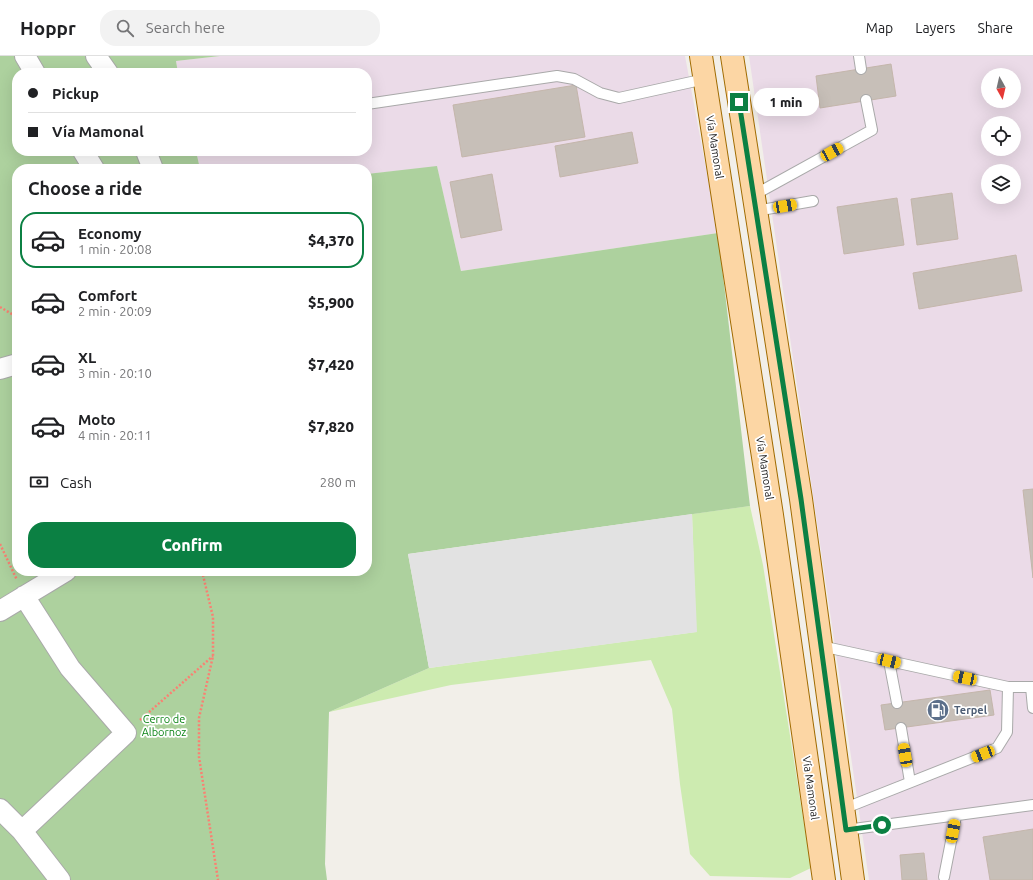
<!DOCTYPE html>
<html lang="en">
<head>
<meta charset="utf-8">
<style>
	body { margin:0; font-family:Ubuntu,sans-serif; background:#f2f2f2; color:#202124; height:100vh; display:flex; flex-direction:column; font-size:15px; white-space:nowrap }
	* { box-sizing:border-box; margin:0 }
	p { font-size:13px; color:#757577 }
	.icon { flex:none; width:22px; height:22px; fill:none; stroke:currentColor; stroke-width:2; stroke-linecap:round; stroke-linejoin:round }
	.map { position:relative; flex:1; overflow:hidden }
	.sheet { position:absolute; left:12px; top:108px; width:360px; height:412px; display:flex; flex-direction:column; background:#fff; border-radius:16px; box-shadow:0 4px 16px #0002 }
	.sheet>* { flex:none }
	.hud { position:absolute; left:12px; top:12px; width:360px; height:88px; border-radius:16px; box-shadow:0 4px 16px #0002; display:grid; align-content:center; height:88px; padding:0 16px; background:#fff }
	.needle { width:26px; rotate:172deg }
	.fabs { position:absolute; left:981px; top:12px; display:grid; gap:8px }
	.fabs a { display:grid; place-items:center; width:40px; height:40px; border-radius:50%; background:#fff; box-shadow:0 4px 16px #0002; font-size:20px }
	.end { position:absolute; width:18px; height:18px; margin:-9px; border:5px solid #0b8043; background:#fff; box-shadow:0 0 0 2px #fff }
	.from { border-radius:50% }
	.bubble { position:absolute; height:28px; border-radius:14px; background:#fff; box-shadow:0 4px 16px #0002; font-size:13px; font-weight:800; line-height:28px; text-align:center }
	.car { position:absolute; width:12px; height:24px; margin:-12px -6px; border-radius:5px; box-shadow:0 0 3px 1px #0007; background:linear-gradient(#f5c518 24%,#345 0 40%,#f5c518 0 76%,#345 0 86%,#f5c518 0) }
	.hud b { display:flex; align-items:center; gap:14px; height:38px; font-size:15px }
	.hud b+b { border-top:1px solid #e0e0e0 }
	.hud i { width:10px; height:10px; background:#202124 }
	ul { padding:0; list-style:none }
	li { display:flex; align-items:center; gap:12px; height:56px; margin:0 8px 6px; padding:0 8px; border:2px solid transparent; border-radius:16px }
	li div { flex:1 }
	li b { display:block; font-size:15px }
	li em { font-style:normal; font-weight:800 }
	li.active { border-color:#0b8043 }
	li>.icon { width:36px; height:36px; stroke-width:1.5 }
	h2 { padding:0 16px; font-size:18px; line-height:48px }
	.pay { display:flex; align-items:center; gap:10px; height:44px; padding:0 16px; font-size:15px }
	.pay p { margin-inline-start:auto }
	.button { display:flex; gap:8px; margin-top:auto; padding:8px 16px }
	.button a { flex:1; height:46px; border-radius:16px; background:#0b8043; color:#fff; font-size:16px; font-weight:800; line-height:46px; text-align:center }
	header { display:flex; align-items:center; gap:24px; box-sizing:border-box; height:56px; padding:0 20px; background:#fff; border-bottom:1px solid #e0e0e0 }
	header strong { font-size:19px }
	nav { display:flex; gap:22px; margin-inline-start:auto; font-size:14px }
	.search { width:280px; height:36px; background:#f2f2f2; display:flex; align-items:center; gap:10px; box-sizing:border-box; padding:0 14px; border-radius:16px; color:#757577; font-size:15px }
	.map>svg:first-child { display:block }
</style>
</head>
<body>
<header>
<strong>Hoppr</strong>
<div class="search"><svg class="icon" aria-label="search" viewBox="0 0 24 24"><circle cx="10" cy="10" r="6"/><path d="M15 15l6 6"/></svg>Search here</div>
<nav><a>Map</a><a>Layers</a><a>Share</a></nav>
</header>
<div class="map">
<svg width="1033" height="824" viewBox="0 0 1033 824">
	<rect width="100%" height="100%" fill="#f2efe9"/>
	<path fill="#ebdbe8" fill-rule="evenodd" d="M 220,0 L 685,0 L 718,177 L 461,215 L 437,111 L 367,118 L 367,113 L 200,113 L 196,95 L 367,95 L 367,17 L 178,17 L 176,5 Z
		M 749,0 L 1033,0 L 1033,824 L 869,824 ZM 988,19 L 1014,19 L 1014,45 L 988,45 ZM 988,67 L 1014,67 L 1014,93 L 988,93 ZM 988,115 L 1014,115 L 1014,141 L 988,141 Z"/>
	<path fill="#cdebb0" d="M 750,450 L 763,509 L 811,812 L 790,822 L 710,820 L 690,798 L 680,728 L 672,653 L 651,604 L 451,629 L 329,656 L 429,612 L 696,576 L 692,458 Z"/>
	<path fill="#add19e" d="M 0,0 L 220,0 L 176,5 L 178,17 L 17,17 L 17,95 L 196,95 L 200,113 L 17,113 L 17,515 L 367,515 L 367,118 L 437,110 L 461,215 L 718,177 L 750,450 L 408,498 L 429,612 L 329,656 L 325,808 L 327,824 L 0,824 Z"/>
	<path fill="#e2e2e2" d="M 692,458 L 697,576 L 429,612 L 408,498 Z"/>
	<path fill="#c7bfb8" stroke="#c4b6ab" d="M 891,8 L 896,40 L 820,52 L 816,20 Z
		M 576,29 L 585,81 L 462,101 L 453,49 Z
		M 632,76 L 638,107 L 560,121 L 555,90 Z
		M 492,118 L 502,174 L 461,182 L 450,126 Z
		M 952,137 L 958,183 L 917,189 L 911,143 Z
		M 897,142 L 904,189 L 844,198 L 837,151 Z
		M 1016,199 L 1022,235 L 919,253 L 913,217 Z
		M 1033,433 L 1033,522 L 1023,434 Z
		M 990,634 L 994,659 L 885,674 L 881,649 Z
		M 1033,773 L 1033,824 L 990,824 L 983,781 Z
		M 924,797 L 927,824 L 902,824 L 900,799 Z"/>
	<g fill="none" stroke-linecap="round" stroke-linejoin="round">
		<g stroke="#a9a9a9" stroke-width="12">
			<path id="lane" d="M 859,0 L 861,13
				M 367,48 L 557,20 L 574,23 L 600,37 L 619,42 L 705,23
				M 754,139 L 872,74 L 866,44
				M 756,155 L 813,145
				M 821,590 L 1008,631 L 1033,631
				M 889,605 L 897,647
				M 1031,631 L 1033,652
				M 901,672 L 910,726
				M 843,753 L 997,692 L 1007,676 L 1008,631
				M 846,774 L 1033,749
				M 944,821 L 956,760"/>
		</g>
		<g stroke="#a9a9a9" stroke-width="22">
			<path id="street" d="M 25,0 L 35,17
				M 96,0 L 108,17
				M 83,95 L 94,113
				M 146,95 L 153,113
				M 0,313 L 17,308
				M 0,555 L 66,515
				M 0,753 L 22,775 L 60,824
				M 22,775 L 126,677 L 70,612 L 24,540"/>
		</g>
		<g stroke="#a06b00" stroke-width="24">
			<path id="primary" d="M 701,0 L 772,459 L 824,824
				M 732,0 L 801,443 L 853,824"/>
		</g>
		<path stroke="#fa8072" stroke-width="2.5" stroke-dasharray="2 2" stroke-linecap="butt" d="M 0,251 L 17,261
			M 0,488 L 17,524
			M 202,515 L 213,561 L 213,600 L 199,662 L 199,701 L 218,824
			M 140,664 L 213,600"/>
		<use href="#lane" stroke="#fff" stroke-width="10"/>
		<use href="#street" stroke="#fff" stroke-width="20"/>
		<use href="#primary" stroke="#fcd6a4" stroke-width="22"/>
	</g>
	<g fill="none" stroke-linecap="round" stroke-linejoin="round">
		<path stroke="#0b8043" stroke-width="5" d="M 739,46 L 801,443 L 846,774 L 882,769"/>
	</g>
	<defs>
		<g id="fuel-disc" transform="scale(1.15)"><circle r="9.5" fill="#5c6f8a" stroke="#fff"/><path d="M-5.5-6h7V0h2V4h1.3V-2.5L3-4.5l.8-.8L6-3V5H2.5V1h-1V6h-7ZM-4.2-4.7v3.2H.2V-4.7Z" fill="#fff"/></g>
	</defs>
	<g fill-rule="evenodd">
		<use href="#fuel-disc" x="938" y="654"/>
	</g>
	<g text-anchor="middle" stroke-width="3.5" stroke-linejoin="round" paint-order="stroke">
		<g font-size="11" fill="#222" stroke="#fff">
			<text transform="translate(715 91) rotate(81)" y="4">Vía Mamonal</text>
			<text transform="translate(765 412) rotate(81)" y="4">Vía Mamonal</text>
			<text transform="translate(811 732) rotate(82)" y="4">Vía Mamonal</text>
		</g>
		<g font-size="11" font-weight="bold" fill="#4e5e75" stroke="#fff" text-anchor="start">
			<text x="954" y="658">Terpel</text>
		</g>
		<g font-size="11" fill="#0c8416" stroke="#fff">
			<text x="164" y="667">Cerro de<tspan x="164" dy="13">Albornoz</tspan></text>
		</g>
	</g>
</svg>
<div class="fabs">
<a><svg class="needle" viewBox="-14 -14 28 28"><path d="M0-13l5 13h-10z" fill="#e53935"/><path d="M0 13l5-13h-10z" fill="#757577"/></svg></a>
<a><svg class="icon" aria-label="locate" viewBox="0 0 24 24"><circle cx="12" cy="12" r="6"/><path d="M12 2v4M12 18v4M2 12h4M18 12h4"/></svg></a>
<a><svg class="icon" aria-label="layers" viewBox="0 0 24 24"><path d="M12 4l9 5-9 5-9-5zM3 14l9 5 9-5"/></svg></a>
</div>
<i class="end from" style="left:882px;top:769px"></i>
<i class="end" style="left:739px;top:46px"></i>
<div class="bubble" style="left:753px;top:32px;width:66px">1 min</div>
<i class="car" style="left:832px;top:96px;rotate:61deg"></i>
<i class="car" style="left:785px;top:150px;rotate:80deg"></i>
<i class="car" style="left:889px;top:605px;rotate:103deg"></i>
<i class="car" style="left:965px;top:622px;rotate:282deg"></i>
<i class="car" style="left:983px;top:698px;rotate:249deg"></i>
<i class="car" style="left:905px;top:699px;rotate:350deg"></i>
<i class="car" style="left:953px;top:775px;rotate:11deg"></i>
<div class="hud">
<b><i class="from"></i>Pickup</b>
<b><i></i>Vía Mamonal</b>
</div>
<section class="sheet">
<h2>Choose a ride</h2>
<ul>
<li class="active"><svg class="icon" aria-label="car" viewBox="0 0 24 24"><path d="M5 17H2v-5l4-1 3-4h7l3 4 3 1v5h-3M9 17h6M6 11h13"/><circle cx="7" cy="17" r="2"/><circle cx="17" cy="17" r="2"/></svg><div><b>Economy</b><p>1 min · 20:08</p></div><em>$4,370</em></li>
<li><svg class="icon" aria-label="car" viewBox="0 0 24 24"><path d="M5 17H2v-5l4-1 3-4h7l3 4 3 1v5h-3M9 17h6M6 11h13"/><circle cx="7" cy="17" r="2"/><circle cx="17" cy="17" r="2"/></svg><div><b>Comfort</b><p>2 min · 20:09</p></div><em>$5,900</em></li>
<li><svg class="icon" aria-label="car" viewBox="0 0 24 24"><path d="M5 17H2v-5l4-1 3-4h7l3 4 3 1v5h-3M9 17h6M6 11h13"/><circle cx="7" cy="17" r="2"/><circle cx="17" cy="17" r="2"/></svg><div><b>XL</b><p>3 min · 20:10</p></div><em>$7,420</em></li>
<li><svg class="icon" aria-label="car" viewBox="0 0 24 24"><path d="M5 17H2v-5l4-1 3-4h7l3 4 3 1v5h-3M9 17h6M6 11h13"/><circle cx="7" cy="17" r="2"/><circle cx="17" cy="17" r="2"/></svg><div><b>Moto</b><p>4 min · 20:11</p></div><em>$7,820</em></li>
</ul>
<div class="pay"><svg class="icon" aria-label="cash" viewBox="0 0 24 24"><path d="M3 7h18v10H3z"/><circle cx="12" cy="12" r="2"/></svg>Cash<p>280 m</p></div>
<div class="button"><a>Confirm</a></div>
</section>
</div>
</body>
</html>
